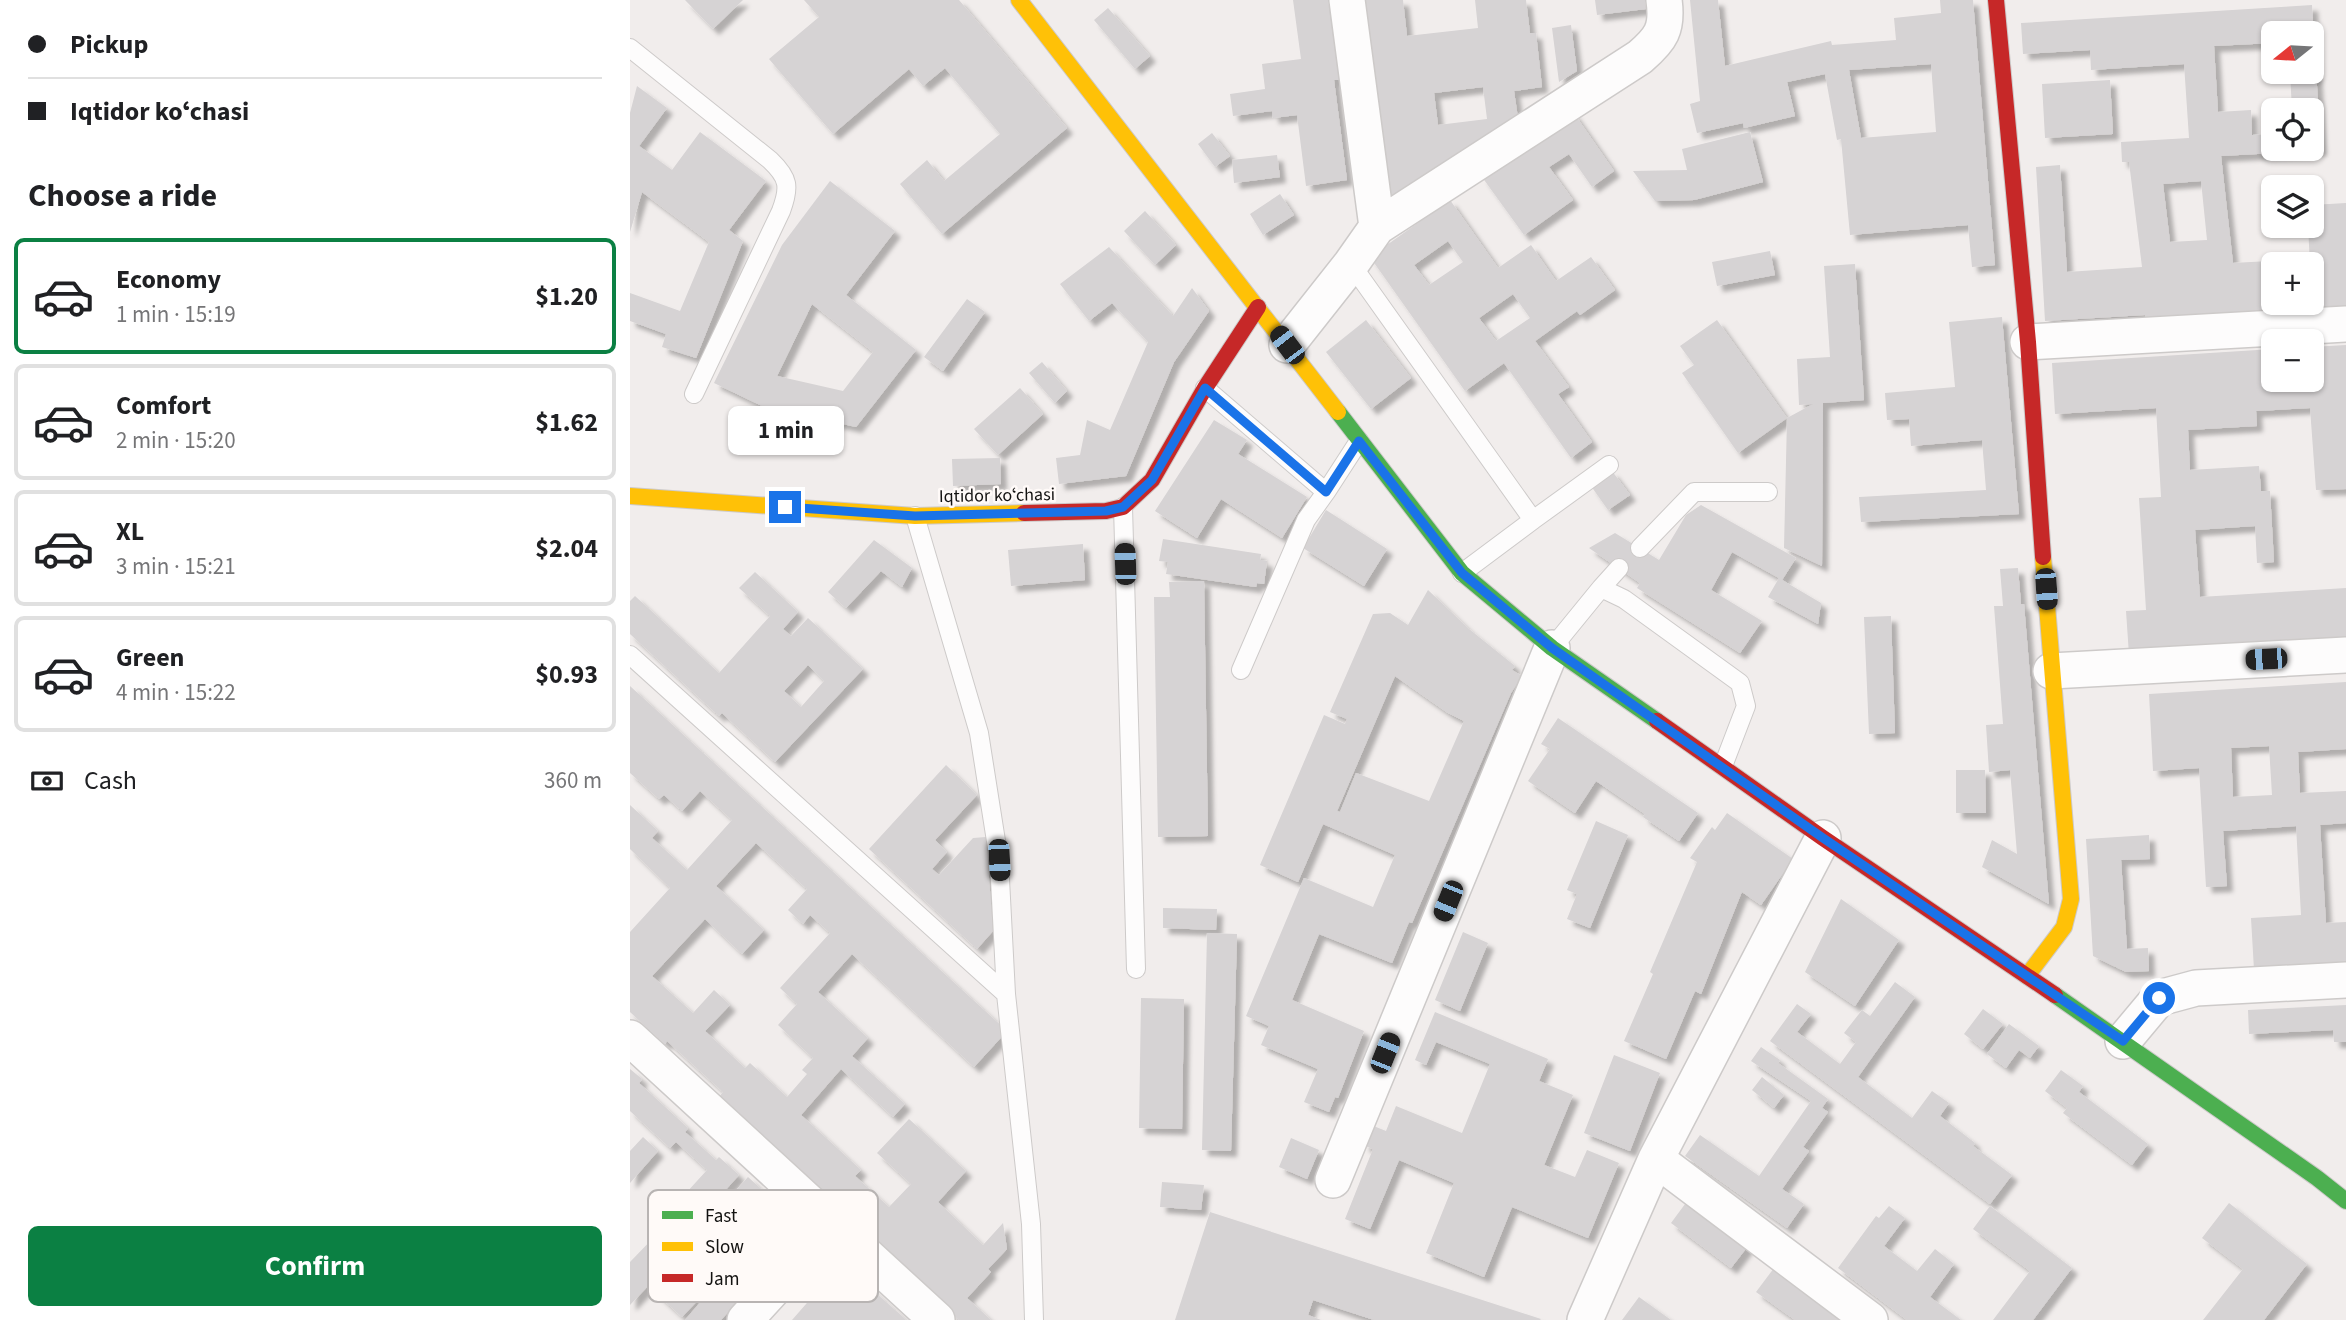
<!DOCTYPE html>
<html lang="en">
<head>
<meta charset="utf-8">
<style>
	body { margin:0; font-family:"Source Sans 3",sans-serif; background:#f6f6f6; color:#202124; height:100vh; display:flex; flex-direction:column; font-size:26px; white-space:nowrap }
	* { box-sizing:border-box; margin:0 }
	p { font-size:23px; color:#757577 }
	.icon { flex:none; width:38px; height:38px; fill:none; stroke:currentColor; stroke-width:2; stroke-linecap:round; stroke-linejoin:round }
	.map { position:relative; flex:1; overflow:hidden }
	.sheet { display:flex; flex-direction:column; background:#fff; width:630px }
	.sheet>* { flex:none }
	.banner { display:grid; align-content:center; height:154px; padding:0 28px; background:#fff }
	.needle { width:46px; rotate:252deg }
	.fabs { position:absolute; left:1631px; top:21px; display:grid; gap:14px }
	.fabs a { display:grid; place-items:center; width:63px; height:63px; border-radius:10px; background:#fff; box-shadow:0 2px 5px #0004; font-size:35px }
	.end { position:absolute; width:32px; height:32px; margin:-16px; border:9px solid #1a73e8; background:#fff; box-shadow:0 0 0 4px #fff }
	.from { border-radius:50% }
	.bubble { position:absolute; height:49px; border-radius:10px; background:#fff; box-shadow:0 2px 5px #0004; font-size:23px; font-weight:700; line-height:49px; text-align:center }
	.car { position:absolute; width:21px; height:42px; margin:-21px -10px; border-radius:9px; box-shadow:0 0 5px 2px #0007; background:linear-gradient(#222 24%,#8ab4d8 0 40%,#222 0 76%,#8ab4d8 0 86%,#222 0) }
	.banner b { display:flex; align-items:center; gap:24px; height:66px; font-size:26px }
	.banner b+b { border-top:2px solid #e0e0e0 }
	.banner i { width:18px; height:18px; background:#202124 }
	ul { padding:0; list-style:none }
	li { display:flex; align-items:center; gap:21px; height:116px; margin:0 14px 10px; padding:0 14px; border:4px solid #e0e0e0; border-radius:10px }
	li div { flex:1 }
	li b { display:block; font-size:26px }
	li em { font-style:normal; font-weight:700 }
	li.selected { border-color:#0b8043 }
	li>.icon { width:63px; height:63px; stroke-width:1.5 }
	h2 { padding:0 28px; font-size:32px; line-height:84px }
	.pay { display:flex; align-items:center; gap:18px; height:77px; padding:0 28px; font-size:26px }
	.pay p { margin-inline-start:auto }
	.button { display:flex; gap:14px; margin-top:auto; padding:14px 28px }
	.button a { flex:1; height:80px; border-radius:10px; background:#0b8043; color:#fff; font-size:28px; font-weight:700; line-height:80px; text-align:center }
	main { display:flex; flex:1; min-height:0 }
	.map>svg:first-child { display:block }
</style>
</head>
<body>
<main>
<section class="sheet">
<div class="banner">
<b><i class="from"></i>Pickup</b>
<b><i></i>Iqtidor koʻchasi</b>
</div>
<h2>Choose a ride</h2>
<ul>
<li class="selected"><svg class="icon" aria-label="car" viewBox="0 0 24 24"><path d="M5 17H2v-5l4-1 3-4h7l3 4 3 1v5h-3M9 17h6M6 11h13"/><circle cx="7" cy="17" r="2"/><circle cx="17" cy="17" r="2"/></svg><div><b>Economy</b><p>1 min · 15:19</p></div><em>$1.20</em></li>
<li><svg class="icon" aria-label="car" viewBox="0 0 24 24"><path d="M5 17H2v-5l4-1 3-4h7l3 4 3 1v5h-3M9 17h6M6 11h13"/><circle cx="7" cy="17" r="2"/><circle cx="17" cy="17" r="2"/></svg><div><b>Comfort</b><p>2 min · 15:20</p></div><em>$1.62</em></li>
<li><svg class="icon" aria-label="car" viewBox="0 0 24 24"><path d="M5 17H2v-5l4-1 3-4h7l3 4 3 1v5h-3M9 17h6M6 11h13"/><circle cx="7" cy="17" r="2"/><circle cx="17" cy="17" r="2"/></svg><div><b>XL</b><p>3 min · 15:21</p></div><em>$2.04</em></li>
<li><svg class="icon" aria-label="car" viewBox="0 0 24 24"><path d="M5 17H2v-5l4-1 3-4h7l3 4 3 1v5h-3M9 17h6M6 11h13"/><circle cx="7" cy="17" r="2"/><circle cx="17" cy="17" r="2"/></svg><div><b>Green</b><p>4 min · 15:22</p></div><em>$0.93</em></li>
</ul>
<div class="pay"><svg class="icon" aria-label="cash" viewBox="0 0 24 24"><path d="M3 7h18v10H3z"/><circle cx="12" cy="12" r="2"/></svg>Cash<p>360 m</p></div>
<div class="button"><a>Confirm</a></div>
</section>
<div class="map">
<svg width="1716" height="1320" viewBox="0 0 1716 1320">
	<defs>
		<filter id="shadow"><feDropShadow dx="6" dy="6" stdDeviation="2" flood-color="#0004"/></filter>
	</defs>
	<rect width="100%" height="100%" fill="#f1edec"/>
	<path fill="#d6d3d4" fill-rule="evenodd" filter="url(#shadow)" d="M 55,0 L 113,0 L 83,29 Z
		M 174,0 L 329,0 L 437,128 L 312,234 L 270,184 L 297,160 L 314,181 L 370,134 L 315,68 L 293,86 L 279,69 L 203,134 L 139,59 L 189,17 Z
		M 663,0 L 698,0 L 709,80 L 704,80 L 717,180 L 676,186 L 667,115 L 643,118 L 642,111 L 603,116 L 600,94 L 635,89 L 632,64 L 671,59 Z
		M 734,0 L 773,0 L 777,36 L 848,28 L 845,0 L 896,0 L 900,33 L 906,33 L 912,87 L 884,91 L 888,118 L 759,198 ZM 853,87 L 857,119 L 808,125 L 804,93 Z
		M 965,0 L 1015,0 L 1016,9 L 967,15 Z
		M 1060,0 L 1088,0 L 1095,66 L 1201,41 L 1202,45 L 1266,40 L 1264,18 L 1311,13 L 1310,0 L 1343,0 L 1365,265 L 1342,267 L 1338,225 L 1220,235 L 1211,139 L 1207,140 L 1195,74 L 1157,82 L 1165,116 L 1114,128 L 1113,123 L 1067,133 L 1060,104 L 1070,101 ZM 1301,64 L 1306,132 L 1231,138 L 1219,70 Z
		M 1682,5 L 1691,150 L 1682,151 L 1682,110 L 1662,110 L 1660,72 L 1682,72 L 1682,33 L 1643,33 L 1643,43 L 1584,46 L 1588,112 L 1621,110 L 1622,135 L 1643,134 L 1643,149 L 1679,149 L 1679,151 L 1591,156 L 1603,263 L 1639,261 L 1640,285 L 1643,284 L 1643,303 L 1682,303 L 1678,226 L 1682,226 L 1682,205 L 1716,203 L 1716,307 L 1515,319 L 1515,315 L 1415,321 L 1406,167 L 1430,165 L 1437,272 L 1512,267 L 1499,162 L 1492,162 L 1491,142 L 1559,138 L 1554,64 L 1461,70 L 1460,50 L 1393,54 L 1391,23 ZM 1571,181 L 1577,240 L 1540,242 L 1533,184 Z
		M 478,8 L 520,56 L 505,69 L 464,20 Z
		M 941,25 L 947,71 L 929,82 L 922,28 Z
		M 1480,80 L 1483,134 L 1415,138 L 1412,84 Z
		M 7,86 L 37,108 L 9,146 L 42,170 L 70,132 L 136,181 L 99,230 L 113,241 L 66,358 L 32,347 L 36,334 L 0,321 L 0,293 L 50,311 L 79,242 L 12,192 L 0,232 L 0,113 Z
		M 943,112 L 984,171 L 962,187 L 939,154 L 919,167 L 943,200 L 894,235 L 852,177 Z
		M 1120,132 L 1133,182 L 1064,200 L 1025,201 L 1003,171 L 1057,170 L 1052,149 Z
		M 582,133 L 600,156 L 585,167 L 568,144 Z
		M 647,155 L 650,177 L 604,183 L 602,160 Z
		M 200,181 L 265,231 L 216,295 L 286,350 L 226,427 L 130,405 L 84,383 L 152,245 ZM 182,304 L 243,352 L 213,391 L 147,376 Z
		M 650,194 L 664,215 L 633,235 L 620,214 Z
		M 820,200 L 868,268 L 901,245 L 926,281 L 961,257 L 985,290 L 950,315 L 947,311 L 905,341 L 939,387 L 928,394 L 962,442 L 941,458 L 874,363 L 835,391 L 740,257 ZM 818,241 L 833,262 L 799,285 L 784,265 ZM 883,294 L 900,318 L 866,341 L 849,318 Z
		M 515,211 L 546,245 L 525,265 L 494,231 Z
		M 479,247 L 543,316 L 562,288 L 579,311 L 544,362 L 496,476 L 429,484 L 426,458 L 450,455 L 457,420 L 480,430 L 518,342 L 482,303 L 459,321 L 430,284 Z
		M 1140,251 L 1145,275 L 1087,286 L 1082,262 Z
		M 1225,264 L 1234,400 L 1193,403 L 1192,566 L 1154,548 L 1157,418 L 1108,453 L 1052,373 L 1064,365 L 1050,346 L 1087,320 L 1157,418 L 1183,404 L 1169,405 L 1167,359 L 1200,357 L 1194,266 Z
		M 337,299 L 355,312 L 313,371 L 294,357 Z
		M 1372,317 L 1389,514 L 1231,522 L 1229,497 L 1356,490 L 1352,440 L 1281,446 L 1279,419 L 1257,420 L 1255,393 L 1325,387 L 1319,322 Z
		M 736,320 L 781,378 L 741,409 L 696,352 Z
		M 1716,345 L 1716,489 L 1686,490 L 1680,408 L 1626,411 L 1627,426 L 1558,430 L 1560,470 L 1629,466 L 1631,491 L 1640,491 L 1644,562 L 1627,563 L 1625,526 L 1565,530 L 1570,597 L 1716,588 L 1716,642 L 1499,655 L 1496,611 L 1516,610 L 1509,498 L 1531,497 L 1526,408 L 1425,414 L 1422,363 L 1643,349 L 1643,380 L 1682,380 L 1682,347 Z
		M 412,362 L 437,391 L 425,403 L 399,373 Z
		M 390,388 L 413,414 L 368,455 L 344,429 Z
		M 584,420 L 617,440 L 608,454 L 677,497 L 652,538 L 591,499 L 567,538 L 525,511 Z
		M 370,458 L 371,484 L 323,486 L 322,459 Z
		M 982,471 L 1000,495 L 978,510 L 961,486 Z
		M 1071,505 L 1166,558 L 1152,580 L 1191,603 L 1188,624 L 1138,597 L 1149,578 L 1102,552 L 1081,590 L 1132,621 L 1110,653 L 1007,588 L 1010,583 L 959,548 L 985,533 L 1029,560 L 1056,515 Z
		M 696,510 L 757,549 L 734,586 L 673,548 Z
		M 533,539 L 631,554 L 630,560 L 637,561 L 634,584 L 627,583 L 626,587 L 536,574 L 538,562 L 529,561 Z
		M 244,540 L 282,568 L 272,587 L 251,571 L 216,608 L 198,592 Z
		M 453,544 L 455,580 L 381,586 L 378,550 Z
		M 1388,568 L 1391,604 L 1394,604 L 1419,904 L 1352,867 L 1362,840 L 1387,854 L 1380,770 L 1359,772 L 1356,725 L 1373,724 L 1364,606 L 1373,606 L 1370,569 Z
		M 125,572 L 168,612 L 153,629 L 161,636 L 178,618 L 233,669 L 145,762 L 92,713 L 89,716 L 0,634 L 0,601 L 5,596 L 89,673 L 140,616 L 109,588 ZM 178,665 L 194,681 L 171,707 L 154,691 Z
		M 574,581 L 578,836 L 528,837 L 524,597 L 540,597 L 539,582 Z
		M 798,590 L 839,629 L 885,666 L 882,670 L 892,676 L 881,693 L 782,923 L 779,922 L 762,963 L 689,934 L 662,1000 L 734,1031 L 708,1098 L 705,1097 L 699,1112 L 674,1102 L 688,1069 L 631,1045 L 639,1026 L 616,1016 L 674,878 L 743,907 L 765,855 L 693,824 L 668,882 L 630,865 L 694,715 L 715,724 L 717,719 L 700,712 L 743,614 L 760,613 L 778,625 ZM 765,676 L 818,713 L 834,721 L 799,801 L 726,773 L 710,812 L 707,811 Z
		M 1261,616 L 1265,733 L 1239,734 L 1234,617 Z
		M 1716,682 L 1716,749 L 1668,752 L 1670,793 L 1716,791 L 1716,823 L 1690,825 L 1696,923 L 1716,922 L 1716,964 L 1624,970 L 1621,918 L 1671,915 L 1666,826 L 1593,831 L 1597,886 L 1576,887 L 1569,768 L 1523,771 L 1519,694 ZM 1639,746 L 1642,795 L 1603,797 L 1601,748 Z
		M 0,686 L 377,1031 L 344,1067 L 222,954 L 188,992 L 238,1038 L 222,1056 L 275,1104 L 263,1117 L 211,1069 L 171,1115 L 231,1170 L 225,1176 L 259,1207 L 281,1184 L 247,1153 L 279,1119 L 336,1171 L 308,1202 L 353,1245 L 373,1223 L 377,1249 L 358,1269 L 361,1272 L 337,1298 L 361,1320 L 329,1320 L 88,1098 L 93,1092 L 37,1041 L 35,1044 L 0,1012 L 0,932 L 40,888 L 0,849 L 0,805 L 28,831 L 22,838 L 57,870 L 102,820 L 70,791 L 52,811 L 34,795 L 29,799 L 0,773 ZM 126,843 L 177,889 L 158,910 L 173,924 L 180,915 L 200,933 L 150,988 L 167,1004 L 148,1025 L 183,1058 L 172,1070 L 177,1074 L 157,1097 L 120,1063 L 115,1068 L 75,1031 L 100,1005 L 84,990 L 63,1013 L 22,976 L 75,919 L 112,954 L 134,930 L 86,886 Z
		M 928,718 L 1068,813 L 1049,841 L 1013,817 L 1015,814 L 966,781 L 945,813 L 898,781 L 920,749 L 911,744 Z
		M 316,765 L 347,795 L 305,840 L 317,852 L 302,869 L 309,875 L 343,838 L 356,837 L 363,931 L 347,949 L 239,849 Z
		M 1326,770 L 1355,770 L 1356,813 L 1326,813 Z
		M 1097,813 L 1163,859 L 1131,905 L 1112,892 L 1111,894 L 1071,994 L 1065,991 L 1036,1059 L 994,1041 L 1023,974 L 1020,972 L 1067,862 L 1060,858 L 1082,827 L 1085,830 Z
		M 966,821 L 998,835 L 960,928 L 937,919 L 947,894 L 937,890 Z
		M 1519,835 L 1520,859 L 1491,860 L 1497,949 L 1518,948 L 1519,971 L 1496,972 L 1463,956 L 1456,839 Z
		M 1211,899 L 1269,940 L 1225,1006 L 1175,972 Z
		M 533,908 L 587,909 L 586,930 L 533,928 Z
		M 833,932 L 858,943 L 830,1011 L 805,1000 Z
		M 577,933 L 607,934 L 601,1151 L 572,1150 Z
		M 1265,982 L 1285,997 L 1228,1077 L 1282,1118 L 1302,1091 L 1319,1103 L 1310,1116 L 1345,1143 L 1343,1146 L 1382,1175 L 1360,1204 L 1140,1041 L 1167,1004 L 1181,1014 L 1167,1032 L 1210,1064 L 1226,1042 L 1214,1033 L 1232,1010 L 1240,1016 Z
		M 511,998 L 554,999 L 552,1129 L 509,1128 Z
		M 1716,1005 L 1716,1042 L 1704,1042 L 1703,1030 L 1619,1034 L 1618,1010 Z
		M 1353,1009 L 1373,1024 L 1353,1049 L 1334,1034 Z
		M 805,1012 L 918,1059 L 909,1081 L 943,1095 L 914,1165 L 945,1177 L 957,1150 L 989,1163 L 958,1238 L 882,1207 L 854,1277 L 796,1253 L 824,1183 L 769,1160 L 740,1229 L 715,1219 L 743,1149 L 733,1145 L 741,1125 L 756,1131 L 766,1106 L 832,1133 L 860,1064 L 806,1042 L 796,1065 L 785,1060 Z
		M 1379,1024 L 1409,1046 L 1400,1058 L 1389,1050 L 1376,1068 L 1357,1054 Z
		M 1131,1047 L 1150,1060 L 1148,1063 L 1198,1099 L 1192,1108 L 1198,1112 L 1173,1147 L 1179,1151 L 1152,1189 L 1174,1204 L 1157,1228 L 1055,1156 L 1070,1135 L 1129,1176 L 1181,1101 L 1121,1061 Z
		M 984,1055 L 1030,1073 L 1000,1151 L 954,1133 Z
		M 0,1069 L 12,1079 L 9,1083 L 58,1128 L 55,1132 L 86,1160 L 89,1157 L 109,1175 L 57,1233 L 36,1215 L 77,1170 L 46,1142 L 40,1148 L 0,1111 Z
		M 1431,1070 L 1453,1086 L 1449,1092 L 1518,1144 L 1502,1165 L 1433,1113 L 1437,1108 L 1415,1091 Z
		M 1132,1077 L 1154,1095 L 1144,1108 L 1122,1090 Z
		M 13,1137 L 28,1151 L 0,1183 L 0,1151 Z
		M 661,1138 L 689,1150 L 677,1179 L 649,1167 Z
		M 118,1177 L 174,1228 L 91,1320 L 55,1320 L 134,1228 L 100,1197 Z
		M 532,1182 L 574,1185 L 571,1210 L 530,1207 Z
		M 1058,1200 L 1118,1246 L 1101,1268 L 1041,1223 Z
		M 1599,1203 L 1677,1264 L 1634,1320 L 1573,1320 L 1613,1269 L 1572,1238 Z
		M 1259,1206 L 1275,1218 L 1254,1246 L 1287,1271 L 1305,1249 L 1324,1264 L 1300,1297 L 1331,1320 L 1277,1320 L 1208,1268 L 1246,1216 L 1249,1218 Z
		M 1360,1206 L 1442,1268 L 1403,1320 L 1363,1320 L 1400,1271 L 1343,1229 Z
		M 580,1212 L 911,1319 L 910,1320 L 744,1320 L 683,1300 L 678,1315 L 691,1320 L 545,1320 Z
		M 95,1218 L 112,1234 L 62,1290 L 70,1298 L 52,1317 L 18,1286 L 0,1305 L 0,1262 L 27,1234 L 47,1253 L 50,1250 L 59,1258 Z
		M 212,1263 L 273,1317 L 276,1320 L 162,1320 Z
		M 1144,1268 L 1216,1320 L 1165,1320 L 1126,1292 Z
		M 1009,1297 L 1041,1320 L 992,1320 Z"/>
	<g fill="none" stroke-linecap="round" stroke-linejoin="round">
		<g stroke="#cdcac9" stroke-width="20">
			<path id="lane" d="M 0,48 L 140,160 C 159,178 160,187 151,211 L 64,394
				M 721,264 L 903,520 L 832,573
				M 575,388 L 696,492 L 676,520 L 611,670
				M 696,492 L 729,441
				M 493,507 L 506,969
				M 285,516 L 349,733 L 369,860 L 376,994 L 401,1224 L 404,1320
				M 903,520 L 979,465
				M 1010,548 L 1064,492 L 1138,492
				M 971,588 L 989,568
				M 922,648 L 971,588 L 994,599 L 1110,683 L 1116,706 L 1093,766
				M 0,655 L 376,994"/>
		</g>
		<g stroke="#cdcac9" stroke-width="38">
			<path id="street" d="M 717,0 L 747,227
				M 1398,342 L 1716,324
				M 657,345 L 721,264 L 747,227 L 1010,57 C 1031,39 1038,29 1034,0
				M 1421,671 L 1716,655
				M 0,1038 L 307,1320
				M 1493,1041 L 1529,998 L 1566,988 L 1716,980
				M 1026,1159 L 1240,1320
				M 703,1180 L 922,648
				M 115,1320 L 202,1225
				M 955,1320 L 1026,1159 L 1193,838"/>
		</g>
		<g stroke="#cdcac9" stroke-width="18">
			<path id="fast" d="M 708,412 L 832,573 L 922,648 L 1027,721
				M 1425,995 L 1687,1178 L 1716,1201"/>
		</g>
		<g stroke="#cdcac9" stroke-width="18">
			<path id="slow" d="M 389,0 L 708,412
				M 0,496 L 285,516 L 394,513
				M 1397,976 L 1434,927 L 1441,899 L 1413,557"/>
		</g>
		<g stroke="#cdcac9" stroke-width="18">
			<path id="jam" d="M 1366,0 L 1398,342 L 1413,557
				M 394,513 L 476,511 L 493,507 L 522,480 L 575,388 L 628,307
				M 1027,721 L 1193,838 L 1425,995"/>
		</g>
		<use href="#lane" stroke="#fdfcfc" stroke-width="18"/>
		<use href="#street" stroke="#fdfcfc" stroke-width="35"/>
		<use href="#fast" stroke="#4caf50" stroke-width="16"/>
		<use href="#slow" stroke="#ffc107" stroke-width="16"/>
		<use href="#jam" stroke="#c62828" stroke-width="16"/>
	</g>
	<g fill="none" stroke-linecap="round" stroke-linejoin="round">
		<path stroke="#1a73e8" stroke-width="9" d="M 155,507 L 285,516 L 476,511 L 493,507 L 522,480 L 575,388 L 696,492 L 729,441 L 832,573 L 922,648 L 1193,838 L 1493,1041 L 1529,998"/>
	</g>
	<g text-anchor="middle" stroke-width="5" stroke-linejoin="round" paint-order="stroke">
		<g font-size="18" fill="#131211" stroke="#fffaf8">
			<text transform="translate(367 495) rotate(-1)" y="6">Iqtidor koʻchasi</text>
		</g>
	</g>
	<rect x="18" y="1190" width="230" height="112" rx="10" fill="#fffaf8" stroke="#b8b4b3" stroke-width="2"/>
	<rect x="32" y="1211" width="31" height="8" fill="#4caf50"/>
	<rect x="32" y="1242" width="31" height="9" fill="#ffc107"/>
	<rect x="32" y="1274" width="31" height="8" fill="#c62828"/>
	<g font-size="19" fill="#131211">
		<text x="75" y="1222">Fast</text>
		<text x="75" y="1253">Slow</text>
		<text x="75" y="1285">Jam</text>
	</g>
</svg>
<div class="fabs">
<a><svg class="needle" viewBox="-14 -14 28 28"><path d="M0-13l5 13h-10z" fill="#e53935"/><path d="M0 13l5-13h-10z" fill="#757577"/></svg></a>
<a><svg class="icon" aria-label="locate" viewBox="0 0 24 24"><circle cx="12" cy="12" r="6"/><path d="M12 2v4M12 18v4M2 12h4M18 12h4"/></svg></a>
<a><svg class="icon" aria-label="layers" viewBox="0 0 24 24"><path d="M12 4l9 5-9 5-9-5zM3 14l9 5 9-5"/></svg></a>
<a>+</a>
<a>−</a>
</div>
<i class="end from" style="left:1529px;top:998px"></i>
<i class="end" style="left:155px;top:507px"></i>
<div class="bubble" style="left:98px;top:406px;width:116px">1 min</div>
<i class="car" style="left:657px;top:345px;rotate:323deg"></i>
<i class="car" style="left:495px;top:564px;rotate:358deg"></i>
<i class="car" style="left:1416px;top:589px;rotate:176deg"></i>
<i class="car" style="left:1636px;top:659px;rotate:267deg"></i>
<i class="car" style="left:369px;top:860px;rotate:177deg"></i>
<i class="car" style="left:818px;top:901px;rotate:202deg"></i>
<i class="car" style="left:755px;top:1053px;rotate:22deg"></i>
</div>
</main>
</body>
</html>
